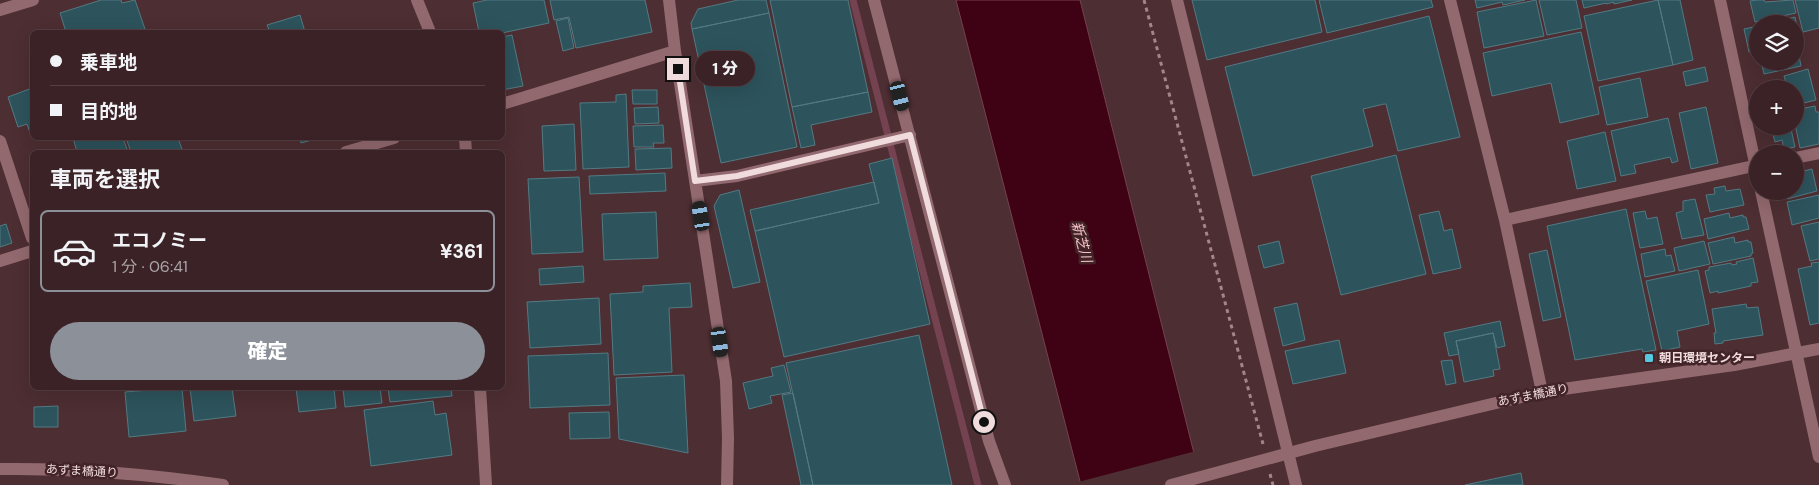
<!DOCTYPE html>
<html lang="ja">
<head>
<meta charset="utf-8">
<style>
	body { margin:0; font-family:"DM Sans","Noto Sans JP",sans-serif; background:#452f32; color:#f1f3f6; height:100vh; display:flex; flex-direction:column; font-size:19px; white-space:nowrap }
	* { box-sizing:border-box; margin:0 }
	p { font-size:16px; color:#aba4a7 }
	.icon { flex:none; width:28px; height:28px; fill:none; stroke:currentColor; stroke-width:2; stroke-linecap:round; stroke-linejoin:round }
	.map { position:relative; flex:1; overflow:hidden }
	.side { position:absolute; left:30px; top:150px; width:475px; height:240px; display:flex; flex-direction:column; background:#3a2226; border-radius:8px; box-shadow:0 5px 20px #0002,0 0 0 1px #543f43 }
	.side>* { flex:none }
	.guide { position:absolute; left:30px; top:30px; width:475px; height:110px; border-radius:8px; box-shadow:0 5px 20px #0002,0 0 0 1px #543f43; display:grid; align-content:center; height:110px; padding:0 20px; background:#3a2226 }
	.fabs { position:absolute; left:1749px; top:15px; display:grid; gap:10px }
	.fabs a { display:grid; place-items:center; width:55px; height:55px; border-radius:50%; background:#3a2226; box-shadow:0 5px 20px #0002,0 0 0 1px #543f43; font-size:25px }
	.end { position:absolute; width:22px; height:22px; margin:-11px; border:6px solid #f0dbdd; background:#111; box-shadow:0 0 0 2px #111 }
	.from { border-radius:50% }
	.bubble { position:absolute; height:35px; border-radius:18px; background:#3a2226; box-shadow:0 5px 20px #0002,0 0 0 1px #543f43; font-size:16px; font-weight:800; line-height:35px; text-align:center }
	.car { position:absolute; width:15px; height:30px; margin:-15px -8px; border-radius:6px; box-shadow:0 0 4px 1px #0007; background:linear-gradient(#222 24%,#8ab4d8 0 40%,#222 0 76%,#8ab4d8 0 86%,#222 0) }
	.guide b { display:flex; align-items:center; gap:18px; height:48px; font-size:19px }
	.guide b+b { border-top:1px solid #543f43 }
	.guide i { width:12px; height:12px; background:#f1f3f6 }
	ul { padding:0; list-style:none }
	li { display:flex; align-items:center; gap:15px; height:82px; margin:0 10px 8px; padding:0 10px; border:2px solid transparent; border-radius:8px }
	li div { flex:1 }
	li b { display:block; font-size:19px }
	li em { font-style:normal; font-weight:800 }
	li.current { border-color:#8c9099 }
	li>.icon { width:45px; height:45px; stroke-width:1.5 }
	h2 { padding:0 20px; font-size:22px; line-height:60px }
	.action { display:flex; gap:10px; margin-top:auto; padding:10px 20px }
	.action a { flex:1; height:58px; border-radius:30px; background:#8c9099; color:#fff; font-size:20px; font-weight:800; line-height:58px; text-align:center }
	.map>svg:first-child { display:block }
</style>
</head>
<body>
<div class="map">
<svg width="1819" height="485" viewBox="0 0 1819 485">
	<rect width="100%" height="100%" fill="#4d2e32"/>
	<path fill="#3f0114" stroke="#744250" d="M 956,0 L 1080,0 L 1202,485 L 1081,485 Z"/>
	<path fill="#4d2e32" d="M 1196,451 L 1205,485 L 1079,485 L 1078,482 Z"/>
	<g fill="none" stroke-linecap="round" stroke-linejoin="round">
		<path stroke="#744250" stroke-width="7" d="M 853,0 L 978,485"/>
	</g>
	<path fill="#2d535c" stroke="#537a83" d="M 101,0 L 121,0 L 122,3 L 135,0 L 146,32 L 66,32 L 60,13 Z
		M 487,0 L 544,0 L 549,23 L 502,33 L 479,32 L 473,3 Z
		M 550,0 L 645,0 L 652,32 L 576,48 L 569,17 L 554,20 Z
		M 738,0 L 766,0 L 769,13 L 692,29 L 691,23 L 698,9 Z
		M 770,0 L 848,0 L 868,92 L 792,107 Z
		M 1192,0 L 1315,0 L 1322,32 L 1207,60 Z
		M 1319,0 L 1431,0 L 1433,7 L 1327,33 Z
		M 1475,0 L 1525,0 L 1503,5 L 1502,2 L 1477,8 Z
		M 1536,0 L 1544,36 L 1484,48 L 1477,12 Z
		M 1539,0 L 1576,0 L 1582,28 L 1547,35 Z
		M 1582,0 L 1632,0 L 1614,4 L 1614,2 L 1606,4 L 1606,3 L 1584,8 Z
		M 1658,0 L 1673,65 L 1598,81 L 1584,16 Z
		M 1658,0 L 1680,0 L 1693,60 L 1673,65 Z
		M 1757,0 L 1764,0 L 1765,2 L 1793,0 L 1796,13 L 1755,22 L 1750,1 Z
		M 1795,0 L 1819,0 L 1819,28 L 1803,32 Z
		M 769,13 L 797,147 L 721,163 L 692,29 Z
		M 300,15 L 305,32 L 270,32 L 267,25 Z
		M 1429,16 L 1460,137 L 1398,151 L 1386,104 L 1384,104 L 1363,109 L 1373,146 L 1253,176 L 1225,67 Z
		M 1795,17 L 1800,39 L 1795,41 L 1795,24 L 1767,24 Z
		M 568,18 L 574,48 L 563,51 L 556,21 Z
		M 1758,26 L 1758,50 L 1749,52 L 1744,29 Z
		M 1581,32 L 1599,114 L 1560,123 L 1551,83 L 1492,96 L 1483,53 Z
		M 512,35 L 523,86 L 502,90 L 502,37 Z
		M 1795,45 L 1797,45 L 1801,66 L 1764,74 L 1761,61 L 1795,61 Z
		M 1705,67 L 1708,81 L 1686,86 L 1683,72 Z
		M 1808,69 L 1816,100 L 1795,105 L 1795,89 L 1788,89 L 1784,76 Z
		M 1640,78 L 1648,117 L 1607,125 L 1599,87 Z
		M 32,88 L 32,129 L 29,130 L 27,124 L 18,127 L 8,97 Z
		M 632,90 L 657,90 L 657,104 L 633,104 Z
		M 868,92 L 872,112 L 811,125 L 815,145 L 801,148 L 792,107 Z
		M 626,94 L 629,167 L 583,169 L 580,103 L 616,102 L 616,95 Z
		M 1815,106 L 1816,112 L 1819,112 L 1819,144 L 1800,148 L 1795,124 L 1795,110 Z
		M 658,107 L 659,123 L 635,124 L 634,108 Z
		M 1706,107 L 1718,163 L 1691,169 L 1679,113 Z
		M 1668,118 L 1678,161 L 1672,163 L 1670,157 L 1634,165 L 1636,173 L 1621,176 L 1611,131 Z
		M 574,124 L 576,170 L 544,171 L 542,126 Z
		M 663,125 L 664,143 L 653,143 L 654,147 L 634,147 L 633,126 Z
		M 1771,126 L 1794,126 L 1794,128 L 1791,129 L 1795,147 L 1784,149 L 1782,140 L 1775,142 Z
		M 1605,132 L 1616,181 L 1577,189 L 1567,141 Z
		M 73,138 L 123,138 L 128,152 L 77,152 Z
		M 126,138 L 178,138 L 183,152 L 131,152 Z
		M 300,138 L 319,138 L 301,143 Z
		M 671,148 L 672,168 L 636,170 L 635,149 Z
		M 1396,155 L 1426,274 L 1341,295 L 1311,176 Z
		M 892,158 L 930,324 L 784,357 L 755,231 L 879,203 L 869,164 Z
		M 1812,169 L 1817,191 L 1787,199 L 1785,191 L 1795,191 L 1795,173 Z
		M 665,173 L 666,191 L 590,194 L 589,176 Z
		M 579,177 L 583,252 L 532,254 L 528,179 Z
		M 874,182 L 879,203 L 755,231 L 750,210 Z
		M 1725,186 L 1726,191 L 1740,189 L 1744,205 L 1710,212 L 1706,195 L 1715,194 L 1714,188 Z
		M 739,190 L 760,282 L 733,288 L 714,206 L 720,195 Z
		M 1819,195 L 1819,218 L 1792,225 L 1787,202 Z
		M 1695,199 L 1704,235 L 1682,239 L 1676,213 L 1683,211 L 1683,201 Z
		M 1626,209 L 1656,350 L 1643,352 L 1642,349 L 1575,360 L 1547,226 Z
		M 1439,211 L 1444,231 L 1452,229 L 1461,268 L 1433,274 L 1419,215 Z
		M 1645,211 L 1647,219 L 1657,217 L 1663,244 L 1640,248 L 1633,213 Z
		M 656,212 L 658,258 L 604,260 L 602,214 Z
		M 1729,213 L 1730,218 L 1743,215 L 1743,217 L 1746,217 L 1749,229 L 1708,239 L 1704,219 Z
		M 1819,222 L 1819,259 L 1810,261 L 1801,226 Z
		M 6,224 L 12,243 L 0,247 L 0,226 Z
		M 1734,237 L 1735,243 L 1748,240 L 1748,242 L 1751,242 L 1753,253 L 1751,254 L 1751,256 L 1713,264 L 1708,243 Z
		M 1279,241 L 1284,263 L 1264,268 L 1258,246 Z
		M 1704,241 L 1710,264 L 1679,271 L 1674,248 Z
		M 1665,249 L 1666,256 L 1671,255 L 1675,271 L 1645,277 L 1641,254 Z
		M 1547,250 L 1561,317 L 1543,321 L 1529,254 Z
		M 1753,258 L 1758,282 L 1751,283 L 1751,286 L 1718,293 L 1718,291 L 1710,293 L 1705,271 L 1709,270 L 1709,267 L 1731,263 L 1732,265 L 1737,264 L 1736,262 Z
		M 1819,262 L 1819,323 L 1810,325 L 1798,269 L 1812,266 L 1811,263 Z
		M 583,266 L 584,282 L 540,285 L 539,269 Z
		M 1698,270 L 1709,324 L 1677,331 L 1680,347 L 1662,351 L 1646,281 Z
		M 690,283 L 692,307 L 669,308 L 672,372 L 614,375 L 610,294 L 643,292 L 643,286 Z
		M 599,298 L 601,344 L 530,348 L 527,302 Z
		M 1297,303 L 1305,340 L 1283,346 L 1274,308 Z
		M 1746,304 L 1747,308 L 1758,307 L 1763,335 L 1723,341 L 1723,343 L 1715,344 L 1714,333 L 1716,333 L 1712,309 Z
		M 1500,321 L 1505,346 L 1497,348 L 1493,333 L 1456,341 L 1459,354 L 1449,356 L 1444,333 Z
		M 1493,333 L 1500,369 L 1493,370 L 1494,376 L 1464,382 L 1456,341 Z
		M 919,335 L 952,485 L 813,485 L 786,363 Z
		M 1339,340 L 1346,373 L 1293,384 L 1285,351 Z
		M 608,353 L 610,405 L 530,408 L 528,356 Z
		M 1452,360 L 1456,383 L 1446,385 L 1441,361 Z
		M 784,365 L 791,392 L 770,396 L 772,403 L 749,409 L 743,383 L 773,376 L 771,368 Z
		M 684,375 L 688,453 L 619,439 L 616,378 Z
		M 173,388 L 182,388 L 186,431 L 129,437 L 125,392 Z
		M 190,388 L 232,388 L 236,416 L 194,421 Z
		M 296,388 L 334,388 L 336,408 L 299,412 Z
		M 343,388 L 380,388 L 382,403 L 345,407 Z
		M 388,388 L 451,388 L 452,396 L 390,402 Z
		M 793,393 L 813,485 L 801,485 L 782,395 Z
		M 433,401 L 435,415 L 446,413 L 452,455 L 371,466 L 364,410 Z
		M 58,406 L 58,427 L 34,427 L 34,407 Z
		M 609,412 L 610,438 L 570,439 L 569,413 Z
		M 1521,473 L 1523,485 L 1465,485 Z"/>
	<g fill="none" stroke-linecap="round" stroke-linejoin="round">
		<path stroke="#a1878a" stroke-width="3" stroke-dasharray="4 4" stroke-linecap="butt" d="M 1144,0 L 1263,444
			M 1270,474 L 1273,485"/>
		<path stroke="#92696e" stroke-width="12" d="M 417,0 L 430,32
			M 669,0 L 675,51 L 726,381 L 728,438 L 727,485
			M 874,0 L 989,441 L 1005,485
			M 1177,0 L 1296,485
			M 1450,0 L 1505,220 L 1542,392
			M 1720,0 L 1758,177
			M 0,10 L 33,0
			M 502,104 L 675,51
			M 465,138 L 466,152
			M 0,141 L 32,238
			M 346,152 L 394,138
			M 1795,158 L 1819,153
			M 695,181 L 737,176 L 910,135
			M 1761,191 L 1819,457
			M 1505,220 L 1758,165
			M 0,261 L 32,251
			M 480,388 L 486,485
			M 0,469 C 75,468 149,474 223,485
			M 1171,485 L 1315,446 L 1542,392 L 1734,365 L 1819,349"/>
	</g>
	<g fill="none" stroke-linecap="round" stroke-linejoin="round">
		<path stroke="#f0dbdd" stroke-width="6" d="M 678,69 L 695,181 L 737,176 L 910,135 L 984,422"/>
	</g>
	<rect fill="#56c9e1" stroke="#422428" stroke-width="2" x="1644" y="353" width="10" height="10" rx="2.5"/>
	<g text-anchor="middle" stroke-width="5" stroke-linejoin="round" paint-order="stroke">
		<g font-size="12" font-weight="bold" fill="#f0dbdd" stroke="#422428" text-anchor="start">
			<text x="1659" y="362">朝日環境センター</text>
		</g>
		<g font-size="12" fill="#f0dbdd" stroke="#422428">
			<text transform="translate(1533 395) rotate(-11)" y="4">あずま橋通り</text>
			<text transform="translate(82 471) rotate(3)" y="4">あずま橋通り</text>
		</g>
		<g font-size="14" font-style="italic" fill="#f3c1c6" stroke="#422428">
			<text transform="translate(1082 242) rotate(75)" y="5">新芝川</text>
		</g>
	</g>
</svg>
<div class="fabs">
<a><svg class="icon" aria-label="layers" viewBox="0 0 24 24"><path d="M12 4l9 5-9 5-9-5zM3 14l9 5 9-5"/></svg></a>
<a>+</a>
<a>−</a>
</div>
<i class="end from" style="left:984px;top:422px"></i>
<i class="end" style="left:678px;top:69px"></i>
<div class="bubble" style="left:695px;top:51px;width:60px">1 分</div>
<i class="car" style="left:900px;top:96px;rotate:166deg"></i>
<i class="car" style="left:701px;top:216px;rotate:351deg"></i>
<i class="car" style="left:720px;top:342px;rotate:172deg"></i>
<div class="guide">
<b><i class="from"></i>乗車地</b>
<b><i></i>目的地</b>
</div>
<section class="side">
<h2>車両を選択</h2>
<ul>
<li class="current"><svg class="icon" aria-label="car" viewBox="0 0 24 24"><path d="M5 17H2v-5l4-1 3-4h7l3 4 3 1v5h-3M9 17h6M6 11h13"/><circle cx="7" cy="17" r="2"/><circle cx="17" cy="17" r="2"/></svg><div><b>エコノミー</b><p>1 分 · 06:41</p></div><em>¥361</em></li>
</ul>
<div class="action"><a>確定</a></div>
</section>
</div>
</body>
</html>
